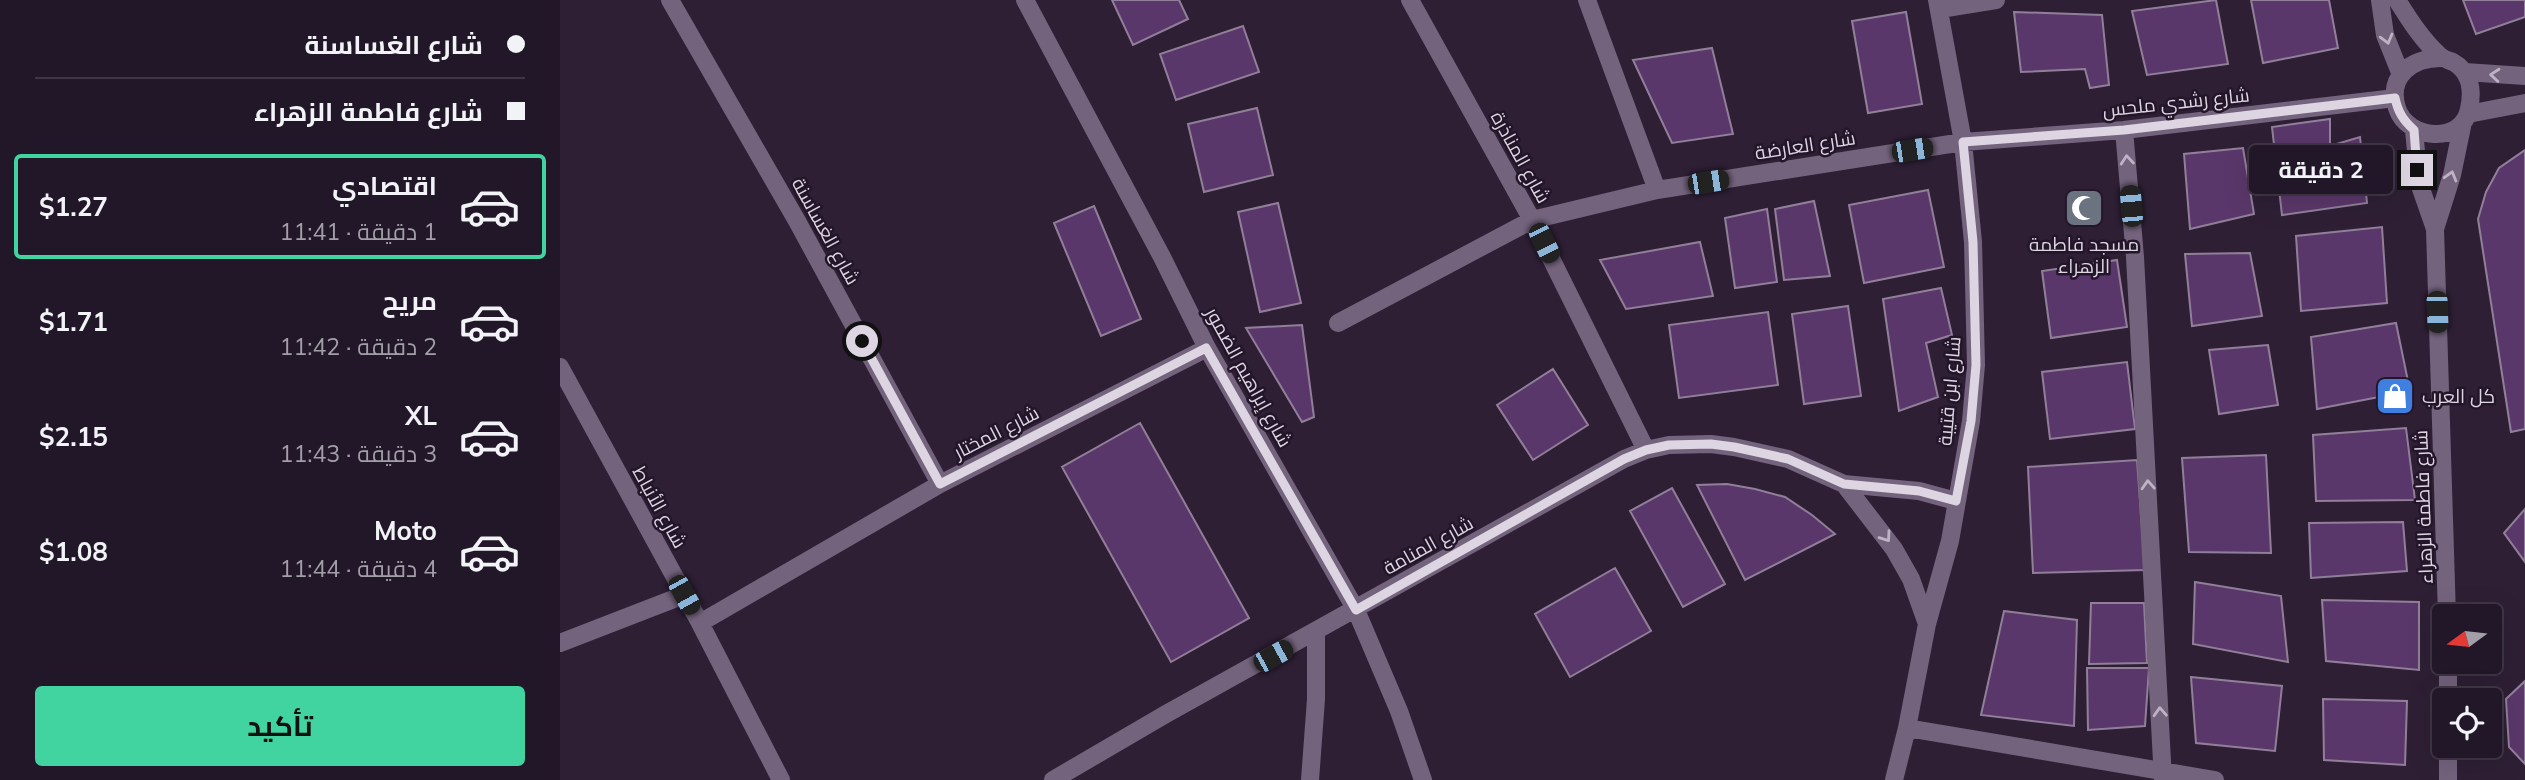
<!DOCTYPE html>
<html lang="ar">
<head>
<meta charset="utf-8">
<style>
	body { margin:0; font-family:Mulish,Cairo,sans-serif; background:#2e2434; color:#f1f3f6; direction:rtl; height:100vh; display:flex; flex-direction:column; font-size:26px; white-space:nowrap }
	* { box-sizing:border-box; margin:0 }
	p { font-size:23px; color:#a29fa8 }
	.icon { flex:none; width:38px; height:38px; fill:none; stroke:currentColor; stroke-width:2; stroke-linecap:round; stroke-linejoin:round }
	.map { position:relative; flex:1; overflow:hidden; direction:ltr }
	.sheet { display:flex; flex-direction:column; background:#221728; width:560px }
	.sheet>* { flex:none }
	.banner { display:grid; align-content:center; height:154px; padding:0 35px; background:#221728 }
	.needle { width:46px; rotate:255deg }
	.buttons { position:absolute; left:1872px; top:604px; display:grid; gap:14px }
	.buttons a { display:grid; place-items:center; width:70px; height:70px; border-radius:7px; background:#221728; box-shadow:0 7px 28px #0002,0 0 0 2px #3f3645; font-size:35px }
	.end { position:absolute; width:32px; height:32px; margin:-16px; border:9px solid #ded5e3; background:#111; box-shadow:0 0 0 4px #111 }
	.from { border-radius:50% }
	.bubble { position:absolute; height:49px; border-radius:7px; background:#221728; box-shadow:0 7px 28px #0002,0 0 0 2px #3f3645; font-size:23px; font-weight:700; line-height:49px; text-align:center; direction:rtl }
	.car { position:absolute; width:21px; height:42px; margin:-21px -10px; border-radius:9px; box-shadow:0 0 5px 2px #0007; background:linear-gradient(#222 24%,#8ab4d8 0 40%,#222 0 76%,#8ab4d8 0 86%,#222 0) }
	.banner b { display:flex; align-items:center; gap:24px; height:66px; font-size:26px }
	.banner b+b { border-top:2px solid #3f3645 }
	.banner i { width:18px; height:18px; background:#f1f3f6 }
	ul { padding:0; list-style:none }
	li { display:flex; align-items:center; gap:21px; height:105px; margin:0 14px 10px; padding:0 21px; border:4px solid transparent; border-radius:7px }
	li div { flex:1 }
	li b { display:block; font-size:26px }
	li em { font-style:normal; font-weight:700 }
	li.active { border-color:#41d4a1 }
	li>.icon { width:63px; height:63px; stroke-width:1.5 }
	.action { display:flex; gap:14px; margin-top:auto; padding:14px 35px }
	.action a { flex:1; height:80px; border-radius:7px; background:#41d4a1; color:#111; font-size:28px; font-weight:700; line-height:80px; text-align:center }
	main { display:flex; flex:1; min-height:0 }
	.map>svg:first-child { display:block }
</style>
</head>
<body>
<main>
<div class="map">
<svg width="1965" height="780" viewBox="0 0 1965 780">
	<rect width="100%" height="100%" fill="#2e1f35"/>
	<path fill="#5a376a" stroke="#917f99" stroke-width="2" d="M 552,0 L 619,0 L 628,19 L 573,45 Z
		M 1656,0 L 1668,64 L 1587,75 L 1572,11 Z
		M 1691,0 L 1769,0 L 1778,48 L 1703,63 Z
		M 1903,0 L 1965,0 L 1965,17 L 1916,34 Z
		M 1346,12 L 1362,104 L 1308,113 L 1292,21 Z
		M 1454,12 L 1542,15 L 1549,85 L 1530,88 L 1525,69 L 1461,72 Z
		M 683,26 L 699,72 L 616,100 L 600,54 Z
		M 1152,48 L 1173,134 L 1112,143 L 1073,60 Z
		M 697,108 L 713,175 L 644,192 L 628,124 Z
		M 1770,119 L 1770,146 L 1800,137 L 1807,203 L 1722,215 L 1712,127 Z
		M 1683,148 L 1694,214 L 1630,229 L 1624,154 Z
		M 1965,150 L 1965,429 L 1951,432 L 1918,219 L 1926,192 L 1939,168 Z
		M 1368,190 L 1384,267 L 1304,283 L 1289,205 Z
		M 1254,201 L 1270,276 L 1224,280 L 1215,209 Z
		M 718,203 L 741,303 L 700,312 L 678,212 Z
		M 534,206 L 581,319 L 541,336 L 494,223 Z
		M 1207,209 L 1217,282 L 1175,288 L 1165,218 Z
		M 1822,227 L 1827,303 L 1741,311 L 1736,236 Z
		M 1140,242 L 1153,296 L 1066,309 L 1040,260 Z
		M 1690,253 L 1702,316 L 1632,326 L 1625,254 Z
		M 1557,260 L 1567,327 L 1491,338 L 1482,271 Z
		M 1381,288 L 1392,335 L 1366,343 L 1378,397 L 1339,411 L 1323,299 Z
		M 1288,306 L 1301,396 L 1244,404 L 1232,314 Z
		M 1208,312 L 1218,385 L 1119,398 L 1109,325 Z
		M 1836,323 L 1850,391 L 1757,409 L 1751,337 Z
		M 742,325 L 754,417 L 742,422 L 686,328 Z
		M 1708,345 L 1718,405 L 1659,414 L 1649,350 Z
		M 1567,362 L 1575,429 L 1490,439 L 1482,372 Z
		M 993,369 L 1028,425 L 973,460 L 937,405 Z
		M 580,423 L 689,618 L 611,662 L 502,467 Z
		M 1846,428 L 1855,500 L 1756,501 L 1753,435 Z
		M 1706,455 L 1711,553 L 1629,552 L 1622,458 Z
		M 1577,460 L 1585,570 L 1473,573 L 1468,467 Z
		M 1167,484 L 1195,489 L 1225,497 L 1252,515 L 1275,534 L 1185,580 L 1137,485 Z
		M 1112,488 L 1165,584 L 1123,607 L 1070,511 Z
		M 1965,509 L 1965,562 L 1944,533 Z
		M 1843,522 L 1847,571 L 1751,578 L 1749,523 Z
		M 1055,568 L 1091,631 L 1010,677 L 975,614 Z
		M 1635,582 L 1721,596 L 1728,662 L 1633,644 Z
		M 1762,600 L 1859,602 L 1859,670 L 1766,661 Z
		M 1531,603 L 1584,603 L 1587,663 L 1529,664 Z
		M 1444,611 L 1517,620 L 1514,726 L 1421,715 Z
		M 1527,668 L 1589,668 L 1585,726 L 1528,730 Z
		M 1631,677 L 1722,686 L 1715,751 L 1636,743 Z
		M 1965,681 L 1965,764 L 1949,747 L 1946,699 Z
		M 1763,699 L 1847,701 L 1845,765 L 1764,760 Z"/>
	<g fill="none" stroke-linecap="round" stroke-linejoin="round">
		<path stroke="#74637d" stroke-width="18" d="M 110,0 L 237,221 L 380,484
			M 465,0 L 602,257 L 647,348 L 796,610 L 839,711 L 863,780
			M 850,0 L 972,220 L 1086,450
			M 1027,0 L 1097,190
			M 1820,0 L 1825,35 L 1841,75
			M 1837,0 C 1849,19 1862,40 1879,55 C 1883,59 1888,60 1893,62 C 1911,72 1913,91 1909,109 C 1902,145 1847,140 1837,108 C 1827,76 1852,58 1881,58
			M 1380,9 L 1436,0
			M 1905,72 L 1965,76
			M 1908,114 L 1965,103
			M 1564,130 L 1575,257 L 1603,780
			M 1854,130 L 1859,183 L 1875,229 L 1887,616
			M 1875,229 L 1892,175 L 1903,122
			M 778,323 L 972,220 L 1097,190 L 1403,142 L 1564,130 L 1835,98
			M 0,367 L 140,623 L 221,780
			M 1284,484 L 1334,549 L 1351,579 L 1367,624
			M 140,623 L 380,484 L 647,348
			M 0,643 L 124,595
			M 1888,662 L 1888,700
			M 1347,728 L 1655,780
			M 1888,746 L 1888,780
			M 493,780 L 606,714 L 1064,459 L 1086,450 L 1109,445 L 1151,444 L 1174,447 L 1228,459 L 1284,484 L 1359,491 L 1396,501
			M 750,780 L 756,699 L 756,632
			M 1334,780 L 1347,728 L 1367,624 L 1390,541 L 1411,421 L 1416,365 L 1413,242 L 1403,142 L 1377,0"/>
	</g>
	<defs><path id="oneway-chevron" d="M-2-3.5L2.5 0L-2 3.5" fill="none" stroke-width="1.6" stroke-linecap="round" stroke-linejoin="round" transform="scale(1.75)"/></defs>
	<g stroke="#beb3c4">
		<use href="#oneway-chevron" transform="translate(1827 39) rotate(75)"/>
		<use href="#oneway-chevron" transform="translate(1935 75) rotate(-175)"/>
		<use href="#oneway-chevron" transform="translate(1567 160) rotate(-95)"/>
		<use href="#oneway-chevron" transform="translate(1891 176) rotate(-74)"/>
		<use href="#oneway-chevron" transform="translate(1588 485) rotate(-93)"/>
		<use href="#oneway-chevron" transform="translate(1326 537) rotate(55)"/>
		<use href="#oneway-chevron" transform="translate(1600 712) rotate(-93)"/>
	</g>
	<g fill="none" stroke-linecap="round" stroke-linejoin="round">
		<path stroke="#ded5e3" stroke-width="9" d="M 302,341 L 380,484 L 646,348 L 796,610 L 1064,459 L 1086,450 L 1109,445 L 1151,444 L 1174,447 L 1228,459 L 1284,484 L 1359,491 L 1396,501 L 1411,421 L 1416,365 L 1413,242 L 1403,142 L 1564,130 L 1835,98 C 1838,112 1843,120 1854,130 L 1857,170"/>
	</g>
	<defs>
		<g id="mosque-square" transform="scale(2.0125)"><rect x="-9" y="-9" width="18" height="18" rx="4" fill="#6b7280" stroke="#24162a"/><path d="M3.5-4.9A6 6 0 1 0 3.5 4.9A5 5 0 1 1 3.5-4.9Z" fill="#fff"/></g>
		<g id="shop-square" transform="scale(2.0125)"><rect x="-9" y="-9" width="18" height="18" rx="4" fill="#3f7fe0" stroke="#24162a"/><path d="M-5-2.5h2.3a2.7 3.5 0 0 1 5.4 0H5L5.5 6h-11ZM-1.5-2.5h3a1.5 2.3 0 0 0-3 0Z" fill="#fff"/></g>
	</defs>
	<g fill-rule="evenodd">
		<use href="#mosque-square" x="1524" y="208"/>
		<use href="#shop-square" x="1835" y="396"/>
	</g>
	<g text-anchor="middle" stroke-width="5" stroke-linejoin="round" paint-order="stroke">
		<g font-size="19" fill="#ded5e3" stroke="#24162a">
			<text transform="translate(1616 102) rotate(-6)" y="7">شارع رشدي ملحس</text>
			<text transform="translate(1245 145) rotate(-9)" y="7">شارع العارضة</text>
			<text transform="translate(961 157) rotate(61)" y="7">شارع المناذرة</text>
			<text transform="translate(266 231) rotate(61)" y="7">شارع الغساسنة</text>
			<text transform="translate(689 377) rotate(61)" y="7">شارع إبراهيم الضمور</text>
			<text transform="translate(1389 391) rotate(-85)" y="7">شارع ابن قتيبة</text>
			<text transform="translate(436 432) rotate(-27)" y="7">شارع المختار</text>
			<text transform="translate(100 507) rotate(61)" y="7">شارع الأنباط</text>
			<text transform="translate(1863 507) rotate(-92)" y="7">شارع فاطمة الزهراء</text>
			<text transform="translate(868 545) rotate(-29)" y="7">شارع المنامة</text>
		</g>
		<g font-size="19" fill="#ded5e3" stroke="#24162a">
			<text x="1524" y="251">مسجد فاطمة<tspan x="1524" dy="22">الزهراء</tspan></text>
			<text x="1862" y="403" text-anchor="start">كل العرب</text>
		</g>
	</g>
</svg>
<div class="buttons">
<a><svg class="needle" viewBox="-14 -14 28 28"><path d="M0-13l5 13h-10z" fill="#e53935"/><path d="M0 13l5-13h-10z" fill="#a29fa8"/></svg></a>
<a><svg class="icon" aria-label="locate" viewBox="0 0 24 24"><circle cx="12" cy="12" r="6"/><path d="M12 2v4M12 18v4M2 12h4M18 12h4"/></svg></a>
</div>
<i class="end from" style="left:302px;top:341px"></i>
<i class="end" style="left:1857px;top:170px"></i>
<div class="bubble" style="left:1689px;top:145px;width:144px">2 دقيقة</div>
<i class="car" style="left:1352px;top:150px;rotate:81deg"></i>
<i class="car" style="left:1148px;top:182px;rotate:81deg"></i>
<i class="car" style="left:1571px;top:206px;rotate:355deg"></i>
<i class="car" style="left:984px;top:243px;rotate:154deg"></i>
<i class="car" style="left:1877px;top:312px;rotate:178deg"></i>
<i class="car" style="left:124px;top:595px;rotate:151deg"></i>
<i class="car" style="left:713px;top:656px;rotate:61deg"></i>
</div>
<section class="sheet">
<div class="banner">
<b><i class="from"></i>شارع الغساسنة</b>
<b><i></i>شارع فاطمة الزهراء</b>
</div>
<ul>
<li class="active"><svg class="icon" aria-label="car" viewBox="0 0 24 24"><path d="M5 17H2v-5l4-1 3-4h7l3 4 3 1v5h-3M9 17h6M6 11h13"/><circle cx="7" cy="17" r="2"/><circle cx="17" cy="17" r="2"/></svg><div><b>اقتصادي</b><p>1 دقيقة · 11:41</p></div><em>$1.27</em></li>
<li><svg class="icon" aria-label="car" viewBox="0 0 24 24"><path d="M5 17H2v-5l4-1 3-4h7l3 4 3 1v5h-3M9 17h6M6 11h13"/><circle cx="7" cy="17" r="2"/><circle cx="17" cy="17" r="2"/></svg><div><b>مريح</b><p>2 دقيقة · 11:42</p></div><em>$1.71</em></li>
<li><svg class="icon" aria-label="car" viewBox="0 0 24 24"><path d="M5 17H2v-5l4-1 3-4h7l3 4 3 1v5h-3M9 17h6M6 11h13"/><circle cx="7" cy="17" r="2"/><circle cx="17" cy="17" r="2"/></svg><div><b>XL</b><p>3 دقيقة · 11:43</p></div><em>$2.15</em></li>
<li><svg class="icon" aria-label="car" viewBox="0 0 24 24"><path d="M5 17H2v-5l4-1 3-4h7l3 4 3 1v5h-3M9 17h6M6 11h13"/><circle cx="7" cy="17" r="2"/><circle cx="17" cy="17" r="2"/></svg><div><b>Moto</b><p>4 دقيقة · 11:44</p></div><em>$1.08</em></li>
</ul>
<div class="action"><a>تأكيد</a></div>
</section>
</main>
</body>
</html>
